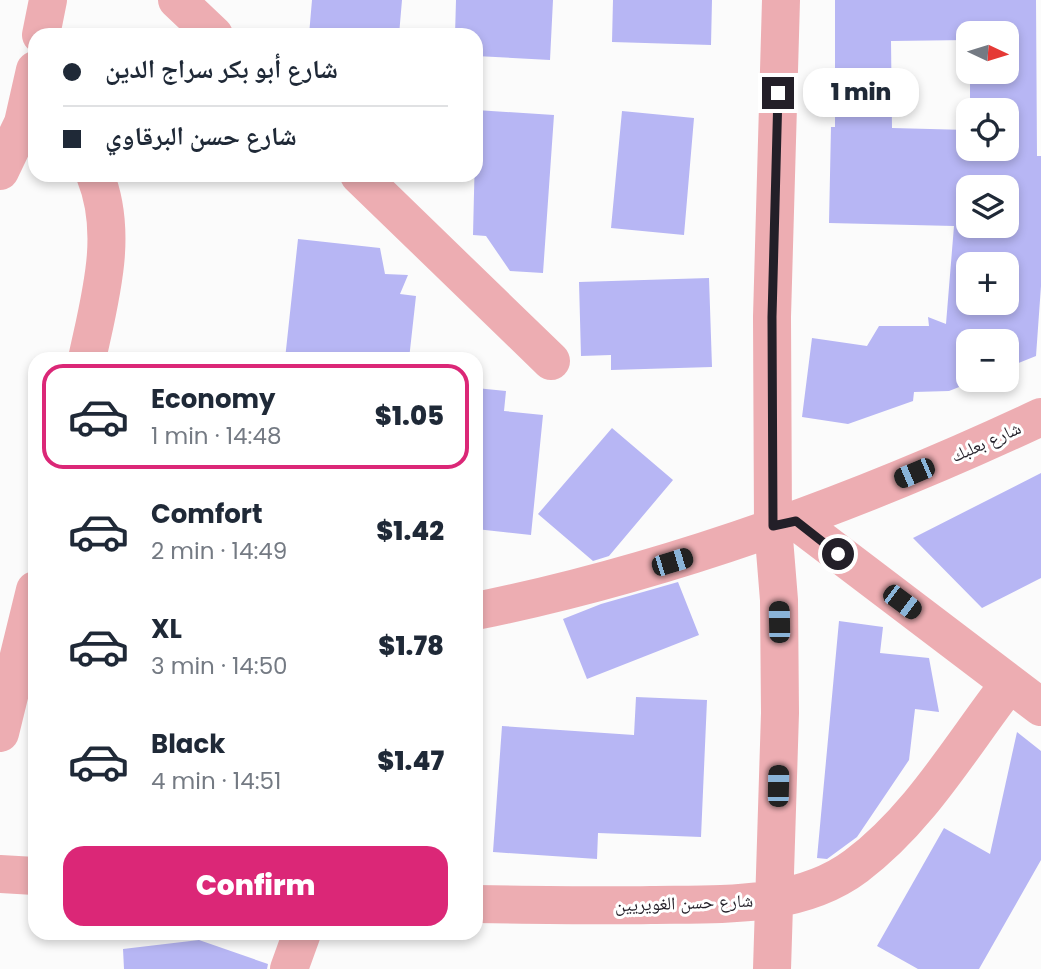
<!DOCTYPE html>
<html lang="en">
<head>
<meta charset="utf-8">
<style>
	body { margin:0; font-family:Poppins,"Noto Naskh Arabic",sans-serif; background:#f6f6f7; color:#1f2937; height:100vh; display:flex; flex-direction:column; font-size:26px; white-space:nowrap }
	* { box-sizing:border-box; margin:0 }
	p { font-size:23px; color:#747a83 }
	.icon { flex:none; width:38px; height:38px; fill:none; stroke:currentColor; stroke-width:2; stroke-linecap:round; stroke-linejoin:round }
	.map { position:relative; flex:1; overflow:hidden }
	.sheet { position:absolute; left:28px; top:352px; width:455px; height:588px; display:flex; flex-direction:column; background:#fff; border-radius:21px; box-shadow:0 4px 10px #0003 }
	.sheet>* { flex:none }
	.guide { position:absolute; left:28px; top:28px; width:455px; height:154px; border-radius:21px; box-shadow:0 4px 10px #0003; display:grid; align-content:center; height:154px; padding:0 35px; background:#fff }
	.needle { width:46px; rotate:94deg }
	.buttons { position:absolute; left:956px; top:21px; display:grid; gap:14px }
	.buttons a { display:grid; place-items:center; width:63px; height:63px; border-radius:14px; background:#fff; box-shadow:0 4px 10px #0003; font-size:35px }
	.end { position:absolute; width:32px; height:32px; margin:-16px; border:9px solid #231f28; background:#fff; box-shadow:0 0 0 4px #fff }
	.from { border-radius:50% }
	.bubble { position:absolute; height:49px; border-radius:21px; background:#fff; box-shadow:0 4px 10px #0003; font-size:23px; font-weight:800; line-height:49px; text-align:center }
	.car { position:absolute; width:21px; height:42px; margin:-21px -10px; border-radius:9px; box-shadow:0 0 5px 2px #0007; background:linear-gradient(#222 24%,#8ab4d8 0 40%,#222 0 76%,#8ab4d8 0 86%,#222 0) }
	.guide b { display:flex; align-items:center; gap:24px; height:66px; font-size:26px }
	.guide b+b { border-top:2px solid #e0e1e3 }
	.guide i { width:18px; height:18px; background:#1f2937 }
	ul { padding:12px 0 0; list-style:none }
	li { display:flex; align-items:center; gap:21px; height:105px; margin:0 14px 10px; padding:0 21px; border:4px solid transparent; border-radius:21px }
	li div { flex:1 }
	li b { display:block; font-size:26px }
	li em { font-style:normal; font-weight:800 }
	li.active { border-color:#db2777 }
	li>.icon { width:63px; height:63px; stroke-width:1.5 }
	.action { display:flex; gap:14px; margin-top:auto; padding:14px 35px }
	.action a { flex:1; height:80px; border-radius:21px; background:#db2777; color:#fff; font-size:28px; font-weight:800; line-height:80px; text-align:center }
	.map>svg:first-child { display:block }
</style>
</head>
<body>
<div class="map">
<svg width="1041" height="969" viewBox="0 0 1041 969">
	<rect width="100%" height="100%" fill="#fbfbfb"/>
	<path fill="#b7b6f4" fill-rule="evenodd" d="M 312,0 L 402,0 L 399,35 L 309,35 Z
		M 456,0 L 553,0 L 550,60 L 476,56 L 476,35 L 455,35 Z
		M 613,0 L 712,0 L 711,45 L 612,42 Z
		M 835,0 L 1036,0 L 1037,156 L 1041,156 L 1041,286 L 1036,356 L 1006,368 L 1006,341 L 968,341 L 968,380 L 977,380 L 949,391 L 914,392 L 913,401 L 848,424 L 802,417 L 812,338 L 867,346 L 879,326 L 929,326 L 928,317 L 946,324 L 954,226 L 829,223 L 831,127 L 835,127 ZM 968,33 L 1006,33 L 1006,72 L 970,72 L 970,110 L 1006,110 L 1006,149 L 968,149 L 968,130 L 892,128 L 891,41 L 968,40 ZM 968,187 L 1006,187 L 1006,226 L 968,226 ZM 968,264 L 1006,264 L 1006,303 L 968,303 Z
		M 476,110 L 554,115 L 543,273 L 510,271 L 486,236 L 473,235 Z
		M 622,111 L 694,118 L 684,235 L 611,228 Z
		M 298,239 L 380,248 L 385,274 L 408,275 L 400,294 L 416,296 L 409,359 L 285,359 Z
		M 709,278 L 712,367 L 611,370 L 611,355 L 581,356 L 579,282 Z
		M 476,388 L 506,391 L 504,411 L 543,415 L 531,535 L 476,529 Z
		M 612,428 L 673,480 L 609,556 L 593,561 L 538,514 Z
		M 1041,473 L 1041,578 L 982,608 L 913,538 Z
		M 678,582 L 699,635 L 587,679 L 563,619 L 601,604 Z
		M 839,621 L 883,627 L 880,653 L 929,658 L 939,712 L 915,709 L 909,760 L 857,837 L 827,859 L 817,858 Z
		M 636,697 L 707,700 L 701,837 L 598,833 L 597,859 L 493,852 L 502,726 L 634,735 Z
		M 1017,732 L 1041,751 L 1041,860 L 979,969 L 918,969 L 877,946 L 944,828 L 990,854 Z
		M 199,940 L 268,964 L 267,969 L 124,969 L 123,949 Z"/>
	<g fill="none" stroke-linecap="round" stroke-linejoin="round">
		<path stroke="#edadb2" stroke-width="38" d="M 177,0 L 214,35
			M 41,35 L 48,0
			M 0,171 L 23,123 L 35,70
			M 359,175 L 551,361
			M 87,359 C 100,298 119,234 95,175
			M 796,521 L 1041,707
			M 476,611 C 672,571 860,502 1041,417
			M 0,733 L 35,590
			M 0,874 L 35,876
			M 476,904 C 534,905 593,906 651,905 C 718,904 799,909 856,866 C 920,818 961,746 1009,684
			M 289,969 L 302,933
			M 772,969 L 780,713 L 779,600 L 773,526 L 772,317 L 781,0"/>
	</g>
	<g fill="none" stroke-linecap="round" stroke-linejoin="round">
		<path stroke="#231f28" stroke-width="9" d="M 778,93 L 772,317 L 773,526 L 796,521 L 838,554"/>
	</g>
	<g text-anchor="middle" stroke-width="6" stroke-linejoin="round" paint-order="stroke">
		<g font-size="18" fill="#231f28" stroke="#fff">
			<text transform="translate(986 442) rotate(-24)" y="6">شارع بعلبك</text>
			<text transform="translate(684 903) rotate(-2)" y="6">شارع حسن الغويريين</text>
		</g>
	</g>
</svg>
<div class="buttons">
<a><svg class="needle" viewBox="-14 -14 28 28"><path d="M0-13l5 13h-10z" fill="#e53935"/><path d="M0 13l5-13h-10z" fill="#747a83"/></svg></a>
<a><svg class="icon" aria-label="locate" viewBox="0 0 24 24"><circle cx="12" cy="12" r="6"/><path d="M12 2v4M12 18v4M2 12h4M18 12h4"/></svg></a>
<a><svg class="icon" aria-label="layers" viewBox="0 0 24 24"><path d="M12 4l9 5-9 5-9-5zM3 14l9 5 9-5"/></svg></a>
<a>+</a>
<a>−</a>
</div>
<i class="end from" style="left:838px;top:554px"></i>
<i class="end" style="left:778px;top:93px"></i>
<div class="bubble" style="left:803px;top:68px;width:116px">1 min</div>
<i class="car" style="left:914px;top:473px;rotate:247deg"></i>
<i class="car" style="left:672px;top:562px;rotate:73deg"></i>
<i class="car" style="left:902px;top:602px;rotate:127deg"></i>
<i class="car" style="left:779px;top:622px;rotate:359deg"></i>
<i class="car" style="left:778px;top:786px;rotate:1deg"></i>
<div class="guide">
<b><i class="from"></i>شارع أبو بكر سراج الدين</b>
<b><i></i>شارع حسن البرقاوي</b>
</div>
<section class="sheet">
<ul>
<li class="active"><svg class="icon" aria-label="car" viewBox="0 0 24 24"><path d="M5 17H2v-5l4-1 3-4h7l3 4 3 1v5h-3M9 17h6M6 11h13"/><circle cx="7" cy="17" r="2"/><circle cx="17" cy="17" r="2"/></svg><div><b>Economy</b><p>1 min · 14:48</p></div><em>$1.05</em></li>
<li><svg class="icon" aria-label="car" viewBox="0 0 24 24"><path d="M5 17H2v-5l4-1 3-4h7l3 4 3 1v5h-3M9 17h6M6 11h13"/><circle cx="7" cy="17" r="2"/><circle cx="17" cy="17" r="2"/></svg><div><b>Comfort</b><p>2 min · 14:49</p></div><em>$1.42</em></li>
<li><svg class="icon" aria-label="car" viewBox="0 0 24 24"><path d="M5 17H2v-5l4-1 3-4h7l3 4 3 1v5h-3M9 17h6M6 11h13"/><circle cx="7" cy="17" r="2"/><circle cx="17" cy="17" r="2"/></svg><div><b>XL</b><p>3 min · 14:50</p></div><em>$1.78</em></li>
<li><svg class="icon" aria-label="car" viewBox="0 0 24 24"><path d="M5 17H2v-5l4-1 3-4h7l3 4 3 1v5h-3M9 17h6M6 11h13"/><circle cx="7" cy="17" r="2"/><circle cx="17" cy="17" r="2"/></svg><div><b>Black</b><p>4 min · 14:51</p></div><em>$1.47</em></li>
</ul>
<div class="action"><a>Confirm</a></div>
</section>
</div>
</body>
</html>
